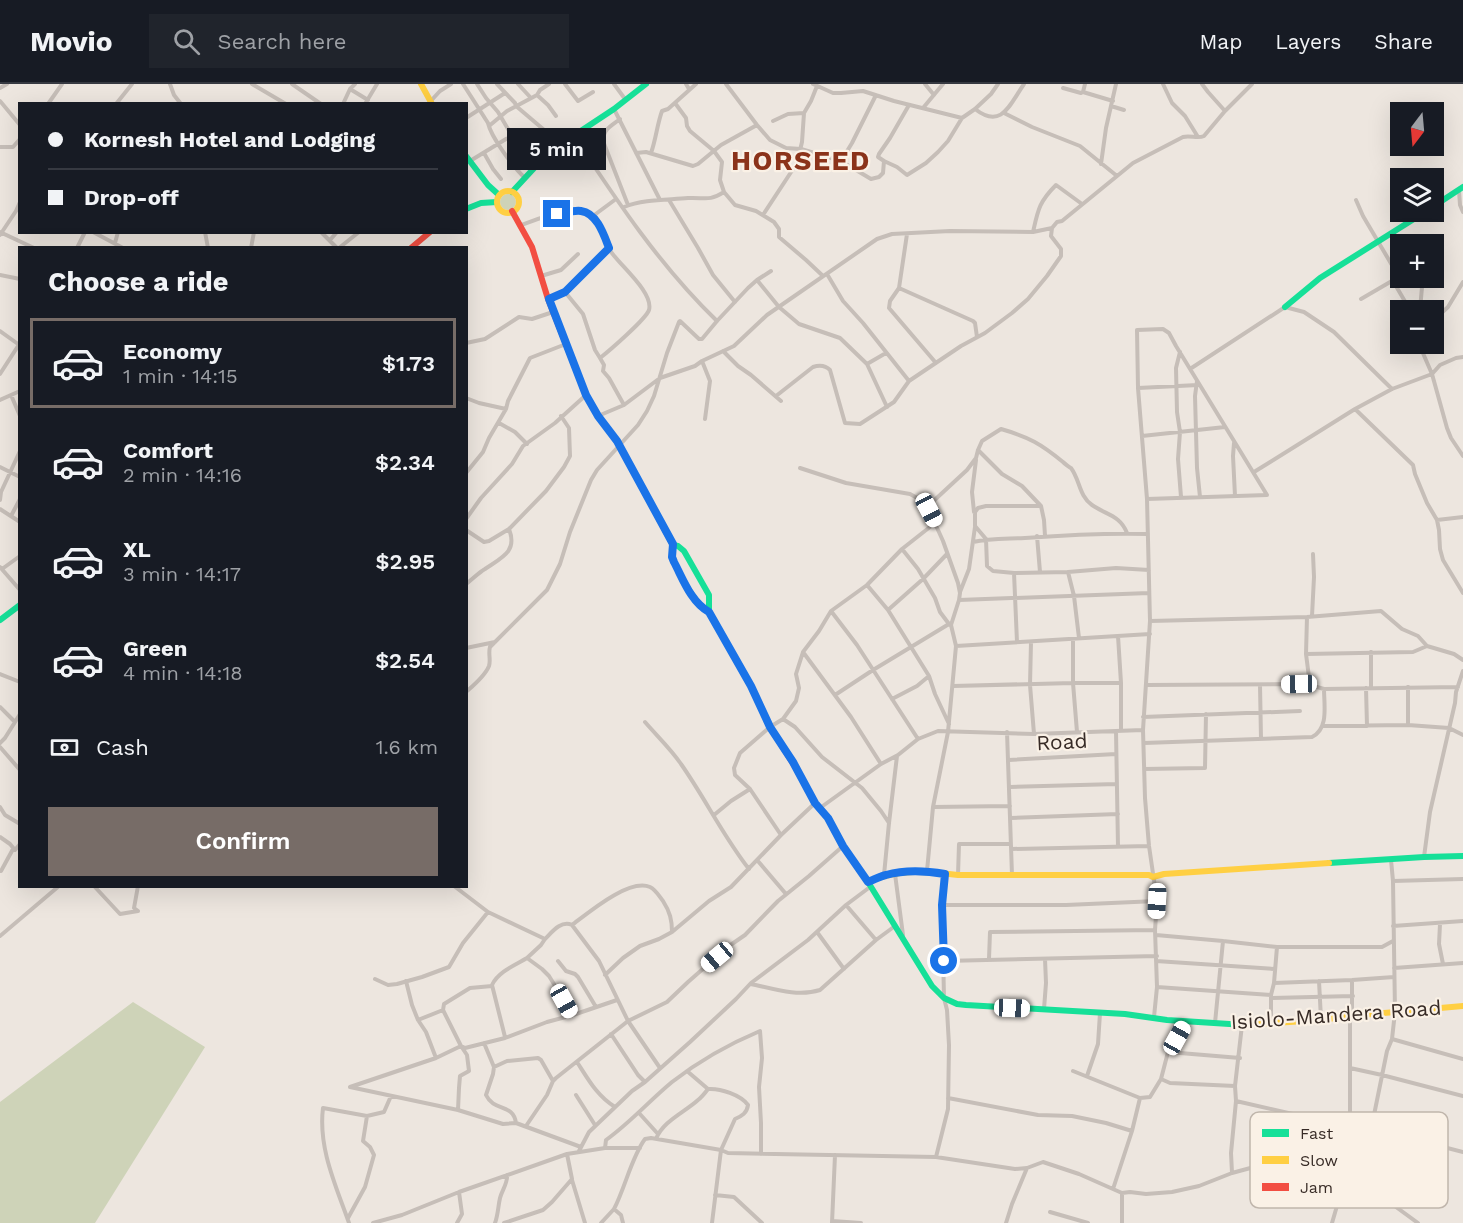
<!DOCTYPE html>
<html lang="en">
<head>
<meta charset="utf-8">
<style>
	body { margin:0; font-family:"Work Sans",sans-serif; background:#20242c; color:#f1f3f6; height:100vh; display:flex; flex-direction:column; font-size:22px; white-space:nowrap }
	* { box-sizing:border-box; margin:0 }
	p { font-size:20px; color:#9ea1a6 }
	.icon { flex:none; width:33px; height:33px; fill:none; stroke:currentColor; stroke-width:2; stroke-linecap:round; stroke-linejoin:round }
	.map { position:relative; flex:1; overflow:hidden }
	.panel { position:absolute; left:18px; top:162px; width:450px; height:642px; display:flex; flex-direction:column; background:#171b24; border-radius:0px; box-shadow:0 6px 24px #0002 }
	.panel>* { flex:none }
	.top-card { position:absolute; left:18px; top:18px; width:450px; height:132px; border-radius:0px; box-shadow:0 6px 24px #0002; display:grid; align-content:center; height:132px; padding:0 30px; background:#171b24 }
	.needle { width:39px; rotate:196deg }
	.buttons { position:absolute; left:1390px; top:18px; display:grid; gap:12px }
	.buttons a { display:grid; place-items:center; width:54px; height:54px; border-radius:0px; background:#171b24; box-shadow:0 6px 24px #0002; font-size:30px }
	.end { position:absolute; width:27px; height:27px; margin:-14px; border:8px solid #1a73e8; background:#fff; box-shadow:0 0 0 3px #fff }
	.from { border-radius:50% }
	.bubble { position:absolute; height:42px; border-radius:0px; background:#171b24; box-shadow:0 6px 24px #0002; font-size:20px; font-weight:600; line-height:42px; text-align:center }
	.car { position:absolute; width:18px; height:36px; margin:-18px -9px; border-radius:8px; box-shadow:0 0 4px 2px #0007; background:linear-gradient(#fff 24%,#345 0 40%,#fff 0 76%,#345 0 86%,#fff 0) }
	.top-card b { display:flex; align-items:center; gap:21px; height:57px; font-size:22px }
	.top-card b+b { border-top:2px solid #363941 }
	.top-card i { width:15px; height:15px; background:#f1f3f6 }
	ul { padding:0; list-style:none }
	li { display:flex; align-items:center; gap:18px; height:90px; margin:0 12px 9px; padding:0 18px; border:3px solid transparent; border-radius:0px }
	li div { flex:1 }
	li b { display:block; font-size:22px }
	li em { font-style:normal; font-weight:600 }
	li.selected { border-color:#776c67 }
	li>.icon { width:54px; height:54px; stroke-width:1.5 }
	h2 { padding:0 30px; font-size:27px; line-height:72px }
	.pay { display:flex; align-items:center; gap:15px; height:66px; padding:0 30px; font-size:22px }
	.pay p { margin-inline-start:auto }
	.button { display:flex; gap:12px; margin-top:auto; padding:12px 30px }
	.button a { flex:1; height:69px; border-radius:0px; background:#776c67; color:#fff; font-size:24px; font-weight:600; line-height:69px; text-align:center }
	header { display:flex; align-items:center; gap:36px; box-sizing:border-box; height:84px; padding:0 30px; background:#171b24; border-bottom:2px solid #363941 }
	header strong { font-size:28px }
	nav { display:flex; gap:33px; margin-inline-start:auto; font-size:21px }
	.search { width:420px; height:54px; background:#20242c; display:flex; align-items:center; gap:15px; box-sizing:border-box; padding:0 21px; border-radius:0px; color:#9ea1a6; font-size:22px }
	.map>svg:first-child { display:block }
</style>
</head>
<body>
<header>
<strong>Movio</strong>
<div class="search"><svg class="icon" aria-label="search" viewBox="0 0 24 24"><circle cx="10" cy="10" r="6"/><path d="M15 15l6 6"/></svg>Search here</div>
<nav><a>Map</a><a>Layers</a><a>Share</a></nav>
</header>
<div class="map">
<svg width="1463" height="1139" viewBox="0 0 1463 1139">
	<rect width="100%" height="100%" fill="#ede6df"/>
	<path fill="#ced3b8" d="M500 118a8 8 0 1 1 16 0a8 8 0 1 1-16 0Z
		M 133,918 L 205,963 L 95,1139 L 0,1139 L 0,1018 Z"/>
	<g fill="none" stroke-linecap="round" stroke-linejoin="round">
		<path stroke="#c6beb8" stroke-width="4" d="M 170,0 L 174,11 L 181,20
			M 252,0 L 286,20
			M 292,0 L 321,20
			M 463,0 L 488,39 C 491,53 513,83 525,94
			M 477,0 L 486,14 L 498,28 L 518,62 L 536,52 L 543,45 L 516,22 L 515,19 L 497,0
			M 518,0 L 531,14
			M 565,0 L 578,17 L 593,8
			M 614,0 L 625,15
			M 686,0 L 689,5
			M 726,0 L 757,41 L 770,56 L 786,64 L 801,65 L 841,77 L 871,95 L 879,93 L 883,89 L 884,77 L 897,83 L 907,91 L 926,79 L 938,68 L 948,57 L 962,34 L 975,25 L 991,10 L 998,0
			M 813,0 L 833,9 L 841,9 L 863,7 L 894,17 L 962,34
			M 925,0 L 934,11
			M 1163,0 L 1172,19 L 1185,32 L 1198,53
			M 1202,0 L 1208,8 L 1225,27
			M 0,4 L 7,0
			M 1063,4 L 1081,9 L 1083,8 L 1085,0
			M 350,5 L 368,16
			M 1083,8 L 1113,17
			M 537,11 L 548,21 L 556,32
			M 0,17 L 20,41
			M 675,19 L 686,34 L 687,42 L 690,47 L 714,67 L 722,78 L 720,96 L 724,108
			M 48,20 L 62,0
			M 116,20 L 132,0
			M 343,20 L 350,5 L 355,0
			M 365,20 L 377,0
			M 428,20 L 440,7 L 451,0
			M 1111,22 L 1124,26
			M 923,24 L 943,0
			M 614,25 L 660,116
			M 975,25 C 1002,46 1010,20 1024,0
			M 1004,29 L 1032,43 L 1080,62 L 1117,92
			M 466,34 L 505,9
			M 620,35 C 611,42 603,45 603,57 L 628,121
			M 773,37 L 788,30 L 804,29
			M 489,42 L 507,27 L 537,11 L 540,6 L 549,0
			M 574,52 C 617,117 660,182 717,237
			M 0,63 L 13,63 L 20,55
			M 484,69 L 493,85 L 501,95
			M 636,69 L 646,68 L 693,82 L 698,80 L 721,61 L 757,41
			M 651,69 C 656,55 657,41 662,27 L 668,25 L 696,0
			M 470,77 L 506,55 L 513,53
			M 841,77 L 852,59 L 876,11
			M 884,77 L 878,73 L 879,70 L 890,54 L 909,21
			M 1101,80 L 1106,44 L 1116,0
			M 1459,106 L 1460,121 L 1463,128
			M 669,116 L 698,164 L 713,191 L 735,218
			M 1356,116 L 1363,132 L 1396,188 L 1401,191
			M 624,123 C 643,115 668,116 688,114 C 705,113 708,118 724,108 L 735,121 L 756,127 L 774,138 L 779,145 L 779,153 L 806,176 L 823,192
			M 763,131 L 797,79 L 802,58 L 804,29 L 811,17 L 817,2
			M 593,132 C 597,139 601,145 604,152 C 606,156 607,161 609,165 C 618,180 654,208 649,226 C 646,235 609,267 600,274 L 604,281 L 603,287 L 609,294 L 624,321
			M 521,141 C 541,134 573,120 593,132 L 616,115
			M 0,148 L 34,164
			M 93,148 L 123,164
			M 205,148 L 208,164
			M 321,148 L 337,164
			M 1033,148 C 1038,126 1039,118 1056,101 L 1082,120
			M 907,150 L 899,204 L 890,217 L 889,224 L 936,279
			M 0,151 L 16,127 L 20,118
			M 330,156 L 337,148
			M 115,159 L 118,148
			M 77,164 L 85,148
			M 251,164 L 254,148
			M 339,164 L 359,148
			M 827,190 L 843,217 L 863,239 L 909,297
			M 0,191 L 20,195
			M 541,192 L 561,186 L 578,170
			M 757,196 L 779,223
			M 1393,197 L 1410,226
			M 899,204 L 973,237 L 975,239 L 977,253
			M 565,208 L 583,230 L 595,266 L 600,274
			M 548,215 L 565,208 L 609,164
			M 1361,215 L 1397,194 L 1400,191
			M 779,223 L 799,240 L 840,254 L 867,280 L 887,323
			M 1420,226 L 1422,203 L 1421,194
			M 1434,236 L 1448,223 L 1463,198
			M 0,247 L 18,260
			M 466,259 L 485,255 L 519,233 L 532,235 L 553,228
			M 1419,260 L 1432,290 L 1447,344 L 1451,354 L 1463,372
			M 723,267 L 738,282 L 751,291 L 781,317
			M 1180,268 L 1176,284 L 1177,328 L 1180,348 L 1178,375 L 1181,413
			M 702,277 L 710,297 L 705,335
			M 867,280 L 886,269
			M 1190,285 L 1285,223 L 1304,228 L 1334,248 L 1392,305
			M 0,290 L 20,259
			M 1197,297 L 1195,312 L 1197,384 L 1200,413
			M 1138,304 L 1198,301
			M 11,311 L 20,332
			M 776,312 L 813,283 C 819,281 825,281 830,286 L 845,339 L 860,340 L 894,318 L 909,297 L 961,262 L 985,249 L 1012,229 L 1028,215 L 1047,192 L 1061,172 L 1061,165 L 1051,152 L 1052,144
			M 466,314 L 479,319 L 506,325
			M 0,316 L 20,307
			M 1355,325 L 1413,381 L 1415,390 L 1427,419 L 1437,436 L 1439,446 L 1440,465 L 1443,476 L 1463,509
			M 598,332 L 624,321 L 660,294 L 695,282 L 702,277 L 734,262 L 767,231 L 877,155 L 892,150 L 950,147 L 1033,148 L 1052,144 L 1057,138 L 1062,137 L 1133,79 L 1183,53 C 1190,51 1198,55 1204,52 L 1225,27 L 1252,0
			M 499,339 L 515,348 L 527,360
			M 1142,352 L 1225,343
			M 1234,359 L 1233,372 L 1235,412
			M 978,366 L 1002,390 L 1022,402 L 1041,422 L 1044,436 L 1045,452
			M 0,383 L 20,393
			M 800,384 L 846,399 L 910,410 L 919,415 L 929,426 L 943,457 L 958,499 L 960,509 L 959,516 L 951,541 L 956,562 L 948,648 L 933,723 L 927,787
			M 1254,388 L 1355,325 L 1392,305 L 1432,290 L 1440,281 L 1456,274 L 1463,273
			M 466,389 L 483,368 L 489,354 L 506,325 L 508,317 L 530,274 L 566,260
			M 1147,415 L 1267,411 L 1176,262 L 1169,249 L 1163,245 L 1137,246 L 1138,304 L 1147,415 L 1150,537 L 1143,646 L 1145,714 L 1149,762 L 1157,817 L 1155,846 L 1157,903 L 1154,933
			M 0,416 L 1,408 L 20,367
			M 927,423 L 967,386 L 976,374 L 978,366 L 982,357 L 1001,345 C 1029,353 1041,360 1063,378 C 1064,379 1070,384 1071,384 C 1080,396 1079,412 1092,421 C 1106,431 1120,431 1127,449
			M 0,425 L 20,438
			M 974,428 L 972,408 L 976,376
			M 11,432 L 20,415
			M 466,435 L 481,414 L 512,380 L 523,362 L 555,339 L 586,311
			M 1437,436 L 1463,433
			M 466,446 L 484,458 L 489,457 L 509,445 L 546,407 L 564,383 L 570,372 L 569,344 L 561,332
			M 1037,452 L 1040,488
			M 973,458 C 990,454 1007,455 1025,454 C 1066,451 1107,449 1148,450
			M 902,465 L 918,485 L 935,514 L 940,528 L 949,540
			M 0,483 L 20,506
			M 2,485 L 20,472
			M 1068,488 L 1074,512 L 1079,554
			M 1014,489 L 993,487 L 987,482 L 986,455 L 975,442 L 975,428 L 978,424 L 986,422 L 1041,422
			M 466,500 C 473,495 478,489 485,485 C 501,474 518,468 509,445
			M 867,501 L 888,526 L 929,592 L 935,610 L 949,640
			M 960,508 L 969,485 L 975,443
			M 959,516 L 1149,509
			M 888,526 L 923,495 L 947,470
			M 831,527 L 857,561 L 918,655
			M 1312,532 L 1314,493 L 1313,470
			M 1307,533 L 1306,570 L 1310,601
			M 1150,537 L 1307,533 L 1381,527 L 1402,545 L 1418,552 L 1427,562 L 1454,570 L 1463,576
			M 1118,552 L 1121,599 L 1121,647
			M 1073,555 L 1073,599 L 1077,648
			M 1017,558 L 1014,489 L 1068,488 L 1116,484 L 1149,486
			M 1031,558 L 1030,601 L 1034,650
			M 956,562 L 1150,550
			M 466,564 L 495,558
			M 803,568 L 851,633 L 881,680
			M 1371,568 L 1371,603
			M 1306,570 L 1413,568 L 1427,562
			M 0,590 L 20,598
			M 1147,601 L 1299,600 L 1310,601 L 1324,605 L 1458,603
			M 1260,601 L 1261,655
			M 953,602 L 1073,599 L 1121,599
			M 1366,604 L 1367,642
			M 466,608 C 474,601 485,592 489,582 C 491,576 488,569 490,563 L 547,506 L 560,480 L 570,448 L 591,396 L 597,386 L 638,341 L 647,327 L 654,312 L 667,269 L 679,238 L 680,237 L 699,255 L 702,255 L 717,237 L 748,204 L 757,196 L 771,187
			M 835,611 L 873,586 L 949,540 L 951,541
			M 892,615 L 917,602 L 929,592
			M 0,623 L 15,638
			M 1143,633 L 1300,627
			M 783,635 L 795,643 L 822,673 L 862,704 L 881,727 L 889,739
			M 645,638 C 657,652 671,665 681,680 C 705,714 723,752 749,785
			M 1408,641 L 1408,603
			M 1323,642 L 1408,641 L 1449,644 L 1463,651
			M 1116,647 L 1118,763
			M 1007,648 L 1012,791
			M 0,659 L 5,654 L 20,630
			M 1144,659 L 1312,653 C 1329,645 1324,621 1324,605
			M 0,663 L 20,686
			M 1009,676 L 1116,670
			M 1144,685 L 1205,684 L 1206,630
			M 1010,703 L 1117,700
			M 750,705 L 735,691 L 734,684 L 740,669 L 770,643 L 783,635 L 796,617 L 799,604 L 796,590 L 803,568 L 819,547 L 831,527 L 867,501 L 902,465 L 935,439
			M 0,723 L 5,731 L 20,740
			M 933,723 L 1010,722
			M 820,724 L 881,680 L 898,671 L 918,655 L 938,647 L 1034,650 L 1143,646
			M 714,731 L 731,717 L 750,705 L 781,751
			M 1011,734 L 1118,730
			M 0,753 L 10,760 L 15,766 L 20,760
			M 1012,765 L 1149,762
			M 1424,773 L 1430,728 L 1455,619 L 1456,608 L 1463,587
			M 757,776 L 786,810
			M 0,787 L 1,787 L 13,765
			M 895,790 L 903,851
			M 884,791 L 889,739 L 897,672
			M 958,791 L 959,760 L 1011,760
			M 1393,797 L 1463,795
			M 94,802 L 120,830 L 138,827 L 134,824 L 138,802
			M 454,802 L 488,828 L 545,855 C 552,848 561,836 572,841 L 599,877 L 628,937 L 660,984
			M 846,821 L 876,856
			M 942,821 L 1066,821 L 1157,817
			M 1440,840 L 1439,860 L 1443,880
			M 572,841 C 588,829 629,794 650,803 C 656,806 659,812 663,817 C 670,828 672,836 672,848
			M 1393,842 L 1463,837
			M 817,848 L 844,885
			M 1156,851 L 1223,857 L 1277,863 L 1382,863 L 1393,857
			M 0,852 L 59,802
			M 545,855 L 541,861 L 527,874 L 542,885 L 549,892 L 573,931
			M 989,875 L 990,848 L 1155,846
			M 558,877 L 566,887 L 575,890 L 578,893 L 596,923
			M 944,877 L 1157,872
			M 1156,877 L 1275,885
			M 1394,884 L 1463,879
			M 605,891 L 623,874 L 640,862 L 659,855 L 672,848 L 709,817 L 731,803 L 781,751 L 815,719
			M 375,895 L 388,901 L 397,900 L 422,893 L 449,883 L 463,859 L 488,828
			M 406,897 L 412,921 L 418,936 L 426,948 L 436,974
			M 1319,897 L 1321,935
			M 1274,899 L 1352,896 L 1394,893
			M 751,900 C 774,905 798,913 820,906 L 876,856 L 895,842
			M 1157,903 L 1271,911
			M 1272,914 L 1353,912
			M 1044,925 L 1046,899 L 1045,875
			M 418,936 L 443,926
			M 1215,939 L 1223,857
			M 1271,940 L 1271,911 L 1274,899 L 1277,863
			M 611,950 L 638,991 L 645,998
			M 505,953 L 492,901 C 498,888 515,881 527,874
			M 1392,955 L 1463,975
			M 484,959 L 494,983 L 493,990 L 486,1011 C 494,1028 513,1019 516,1039
			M 1168,968 L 1240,974
			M 577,978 C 588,995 597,1012 615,1023
			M 494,983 L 507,977 L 538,974 L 541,976 L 553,997
			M 1350,984 L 1382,991 L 1463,1012
			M 687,987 L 708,1005 C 720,1004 741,1011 748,1021 C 747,1029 742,1032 735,1035 L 721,1066 L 712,1139
			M 1073,987 L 1140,1014
			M 1087,992 L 1098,960 L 1100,929
			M 1161,995 L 1170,999 L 1235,1002
			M 350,1003 L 436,974 L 461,962 L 465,964 L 505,954 L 547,938 L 573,931 L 617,916
			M 350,1003 L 458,1026 L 503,1040 L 516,1039 L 581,1063
			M 576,1011 L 595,1041
			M 948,1014 L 1038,1031 L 1072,1032 L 1106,1039 L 1132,1047
			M 1236,1017 L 1350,1043
			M 458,1026 L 459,1004 L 460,992 L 469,987 L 467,971 L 461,962 L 443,926 L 444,920 L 470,904 L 492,902
			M 639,1029 L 658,1050
			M 526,1042 L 547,1011 L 553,997 L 556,994 L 628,937 L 667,918 L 688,898 L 729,862 L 745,851 L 778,817 L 809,792 L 843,762
			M 1370,1047 L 1409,1054 L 1463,1068
			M 656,1055 C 663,1037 685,1028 698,1016 C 702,1013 705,1009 708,1005
			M 605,1064 L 606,1056 C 631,1038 649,1017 672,998 C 699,977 729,960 760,947 L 762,974 L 759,1003 L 761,1039 L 761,1070
			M 579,1067 L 589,1048 L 632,1007 L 645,998 L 690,958 L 736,915 L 751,899 L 808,856 L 846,821 L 870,803
			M 1347,1071 L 1350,1050 L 1350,932 L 1352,927 L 1352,896
			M 936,1073 L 948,1025 L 949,961 L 947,926 L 944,914 L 942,821 L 944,790
			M 1232,1089 L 1231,1069 L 1236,1017 L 1235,1002 L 1242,941
			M 1358,1089 L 1361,1084 L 1374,1031 L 1387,967 L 1392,955 L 1395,928 L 1393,797 L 1391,776
			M 572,1096 L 585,1139
			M 1113,1105 L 1132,1047 L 1140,1014 L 1150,1013 L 1161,995 L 1168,968 L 1186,938
			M 1375,1108 L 1380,1094 L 1390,1051
			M 1122,1109 L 1122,1139
			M 715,1111 L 734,1113 L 762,1139
			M 1050,1128 L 1088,1139
			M 348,1134 L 365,1103 L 374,1071 L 370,1063 L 363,1057 L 367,1032 L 384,1028 L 391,1012
			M 832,1137 L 861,1139
			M 349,1139 C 336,1102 318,1064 323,1024 L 367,1032
			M 373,1139 L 402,1131 L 459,1108 L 567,1070 L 605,1064 L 640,1064
			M 457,1139 L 462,1130 L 459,1108
			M 495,1139 C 498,1131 498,1123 500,1114 C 502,1106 508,1099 507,1091
			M 504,1139 L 543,1126 L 552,1118 L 572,1095 L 567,1070
			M 601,1139 L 614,1125
			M 623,1139 L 621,1131 L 614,1125 C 625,1104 632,1072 645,1055 L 651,1054 L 721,1066 L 728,1069 L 936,1073 L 1015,1085 L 1027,1084 L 1043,1078 L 1079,1090 L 1122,1109 L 1130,1108 L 1146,1110 L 1172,1108 L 1199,1102 L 1232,1089 L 1309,1068 L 1324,1066 L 1336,1067 L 1351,1074 L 1352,1078 L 1351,1083 L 1366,1101 L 1418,1139
			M 832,1139 L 835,1071
			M 1006,1139 L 1012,1120 L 1027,1084
			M 1332,1139 L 1346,1091 L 1351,1083"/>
		<path stroke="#16e098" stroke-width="6" d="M 466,72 L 488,101 L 499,111
			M 512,108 L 549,68 L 614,25 L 646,0
			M 1434,122 L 1463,103
			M 466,125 L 481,119 L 497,118
			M 1285,223 L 1320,194 L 1425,128
			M 673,461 L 678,462 L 684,467 L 709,511 L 709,528 L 697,518 L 684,499 L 672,473 Z
			M 0,536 L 20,521
			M 799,689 L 815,719 L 828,734 L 843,762 L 868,798 L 932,902 L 944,914 L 957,920 L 966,921 L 1125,930 L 1167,936 L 1245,941
			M 1329,779 L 1424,773 L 1463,772"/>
		<path stroke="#ffcf43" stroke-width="6" d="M 421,0 L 432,20
			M497 118a11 11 0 1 1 22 0a11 11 0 1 1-22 0Z
			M 868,798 C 897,785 927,787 958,791 L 1149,791 L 1153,793 L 1164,790 L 1329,779
			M 1245,941 L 1321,936 L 1350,932 L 1463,922"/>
		<path stroke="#f24e42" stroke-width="6" d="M 512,127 L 532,163 L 548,215 L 586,311 L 598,332 L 617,357 L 673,461
			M 411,164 L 430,148
			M 709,528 L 751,602 L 770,643 L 799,689"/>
	</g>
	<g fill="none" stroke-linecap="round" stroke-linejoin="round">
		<path stroke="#1a73e8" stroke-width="8" d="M 557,130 C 565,129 573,126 581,127 C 597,129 604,151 609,164 L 565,208 L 549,215 L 586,311 L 598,332 L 617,357 L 673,460 L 672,473 L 674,478 C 683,495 691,518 709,528 L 751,602 L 770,643 L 793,678 L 815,719 L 828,734 L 843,762 L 868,798 C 874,796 880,792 886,791 C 904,786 927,787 945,790 L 942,821 L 944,877"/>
	</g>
	<g text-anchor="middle" stroke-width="4.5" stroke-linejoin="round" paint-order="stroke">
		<g font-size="21" fill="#372b26" stroke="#faf1e6">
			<text transform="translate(1062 658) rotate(-3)" y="7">Road</text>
			<text transform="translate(1336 931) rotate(-4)" y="7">Isiolo-Mandera Road</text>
		</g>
		<g font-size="27" font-weight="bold" letter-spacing="1.5" fill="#8b331a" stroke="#faf1e6">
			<text x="801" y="86">HORSEED</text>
		</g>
	</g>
	<rect x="1250" y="1028" width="198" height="96" rx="9" fill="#faf1e6" stroke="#c0b6ac" stroke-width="1.5"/>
	<rect x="1262" y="1045" width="27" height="8" fill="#16e098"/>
	<rect x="1262" y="1072" width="27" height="8" fill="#ffcf43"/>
	<rect x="1262" y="1099" width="27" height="8" fill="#f24e42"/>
	<g font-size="16" fill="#372b26">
		<text x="1300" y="1055">Fast</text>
		<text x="1300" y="1082">Slow</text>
		<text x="1300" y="1109">Jam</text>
	</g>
</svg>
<div class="buttons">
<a><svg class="needle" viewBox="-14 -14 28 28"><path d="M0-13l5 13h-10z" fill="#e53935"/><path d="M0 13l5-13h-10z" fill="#9ea1a6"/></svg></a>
<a><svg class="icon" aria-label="layers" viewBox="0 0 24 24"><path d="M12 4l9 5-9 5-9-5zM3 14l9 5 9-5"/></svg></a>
<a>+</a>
<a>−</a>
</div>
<i class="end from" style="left:944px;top:877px"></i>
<i class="end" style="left:557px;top:130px"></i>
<div class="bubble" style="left:507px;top:44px;width:99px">5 min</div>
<i class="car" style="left:929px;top:426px;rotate:152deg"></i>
<i class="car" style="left:1299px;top:600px;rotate:269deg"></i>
<i class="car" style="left:1157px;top:817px;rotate:183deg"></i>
<i class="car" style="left:717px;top:873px;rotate:230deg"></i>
<i class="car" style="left:564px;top:917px;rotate:151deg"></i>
<i class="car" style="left:1012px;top:924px;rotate:92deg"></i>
<i class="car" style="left:1177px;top:954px;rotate:29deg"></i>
<div class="top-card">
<b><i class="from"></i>Kornesh Hotel and Lodging</b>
<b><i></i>Drop-off</b>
</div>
<section class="panel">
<h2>Choose a ride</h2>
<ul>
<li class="selected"><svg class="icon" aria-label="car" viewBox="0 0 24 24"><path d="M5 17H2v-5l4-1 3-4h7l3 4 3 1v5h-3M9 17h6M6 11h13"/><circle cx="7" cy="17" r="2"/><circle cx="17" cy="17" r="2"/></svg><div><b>Economy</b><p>1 min · 14:15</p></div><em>$1.73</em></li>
<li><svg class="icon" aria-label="car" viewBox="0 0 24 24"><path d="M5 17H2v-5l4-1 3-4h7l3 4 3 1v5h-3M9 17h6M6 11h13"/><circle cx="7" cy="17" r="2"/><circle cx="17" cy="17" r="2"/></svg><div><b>Comfort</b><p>2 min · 14:16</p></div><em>$2.34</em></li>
<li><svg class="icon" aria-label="car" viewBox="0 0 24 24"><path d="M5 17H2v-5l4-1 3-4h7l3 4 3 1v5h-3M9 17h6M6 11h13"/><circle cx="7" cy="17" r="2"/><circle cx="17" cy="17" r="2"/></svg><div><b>XL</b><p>3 min · 14:17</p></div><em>$2.95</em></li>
<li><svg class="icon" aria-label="car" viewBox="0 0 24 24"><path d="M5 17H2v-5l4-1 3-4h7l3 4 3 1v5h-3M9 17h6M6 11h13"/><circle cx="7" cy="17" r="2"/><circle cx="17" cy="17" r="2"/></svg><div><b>Green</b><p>4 min · 14:18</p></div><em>$2.54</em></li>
</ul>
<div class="pay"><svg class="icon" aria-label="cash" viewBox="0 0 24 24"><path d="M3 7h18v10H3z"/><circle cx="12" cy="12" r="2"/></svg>Cash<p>1.6 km</p></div>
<div class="button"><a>Confirm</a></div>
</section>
</div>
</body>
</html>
